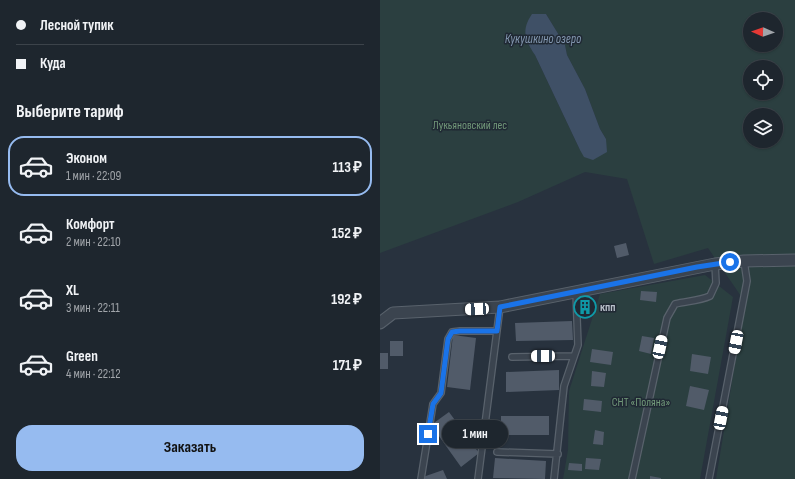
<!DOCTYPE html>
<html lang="ru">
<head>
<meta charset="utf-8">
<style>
	body { margin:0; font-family:"Sofia Sans Condensed",sans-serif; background:#2b323a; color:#f1f3f6; height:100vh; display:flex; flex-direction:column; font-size:15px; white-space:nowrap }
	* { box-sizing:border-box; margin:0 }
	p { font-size:13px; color:#a1a5aa }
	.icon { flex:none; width:22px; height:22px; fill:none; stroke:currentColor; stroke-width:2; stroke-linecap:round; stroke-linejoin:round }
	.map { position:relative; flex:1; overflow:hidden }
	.sheet { display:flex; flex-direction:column; background:#1e262e; width:380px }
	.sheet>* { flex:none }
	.banner { display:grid; align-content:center; height:88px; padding:0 16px; background:#1e262e }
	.needle { width:26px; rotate:272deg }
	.tools { position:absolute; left:363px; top:12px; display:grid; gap:8px }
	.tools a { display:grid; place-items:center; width:40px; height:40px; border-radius:50%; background:#1e262e; box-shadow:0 1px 3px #0004,0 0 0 1px #3c434a; font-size:20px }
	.end { position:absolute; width:18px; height:18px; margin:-9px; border:5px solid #1a73e8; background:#fff; box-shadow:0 0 0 2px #fff }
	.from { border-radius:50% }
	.bubble { position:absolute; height:28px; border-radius:14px; background:#1e262e; box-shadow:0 1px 3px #0004,0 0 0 1px #3c434a; font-size:13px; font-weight:700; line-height:28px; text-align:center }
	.car { position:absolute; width:12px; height:24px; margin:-12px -6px; border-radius:5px; box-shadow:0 0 3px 1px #0007; background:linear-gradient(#fff 24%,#345 0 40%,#fff 0 76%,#345 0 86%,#fff 0) }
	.banner b { display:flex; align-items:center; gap:14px; height:38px; font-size:15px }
	.banner b+b { border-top:1px solid #3c434a }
	.banner i { width:10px; height:10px; background:#f1f3f6 }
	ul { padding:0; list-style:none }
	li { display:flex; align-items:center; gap:12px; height:60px; margin:0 8px 6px; padding:0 8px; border:2px solid transparent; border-radius:16px }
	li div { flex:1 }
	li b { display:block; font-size:15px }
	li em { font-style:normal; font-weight:700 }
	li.current { border-color:#96bbf0 }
	li>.icon { width:36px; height:36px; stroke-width:1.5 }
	h2 { padding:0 16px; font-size:18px; line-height:48px }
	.cta { display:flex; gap:8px; margin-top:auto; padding:8px 16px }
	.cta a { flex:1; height:46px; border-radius:16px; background:#96bbf0; color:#111; font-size:16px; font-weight:700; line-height:46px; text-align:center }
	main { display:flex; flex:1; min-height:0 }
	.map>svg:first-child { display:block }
</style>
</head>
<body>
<main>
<section class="sheet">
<div class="banner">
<b><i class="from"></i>Лесной тупик</b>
<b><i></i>Куда</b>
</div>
<h2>Выберите тариф</h2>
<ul>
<li class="current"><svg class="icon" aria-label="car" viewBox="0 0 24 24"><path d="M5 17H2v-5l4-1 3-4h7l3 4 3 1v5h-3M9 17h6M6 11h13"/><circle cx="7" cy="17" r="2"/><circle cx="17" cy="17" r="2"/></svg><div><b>Эконом</b><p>1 мин · 22:09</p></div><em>113 ₽</em></li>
<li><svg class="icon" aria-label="car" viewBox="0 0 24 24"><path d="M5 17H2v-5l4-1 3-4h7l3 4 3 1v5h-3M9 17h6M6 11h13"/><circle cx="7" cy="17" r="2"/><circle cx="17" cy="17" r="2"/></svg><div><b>Комфорт</b><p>2 мин · 22:10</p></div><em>152 ₽</em></li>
<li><svg class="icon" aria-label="car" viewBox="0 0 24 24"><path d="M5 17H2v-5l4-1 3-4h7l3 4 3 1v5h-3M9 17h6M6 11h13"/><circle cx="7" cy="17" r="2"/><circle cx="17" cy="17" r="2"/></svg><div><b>XL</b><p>3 мин · 22:11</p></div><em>192 ₽</em></li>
<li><svg class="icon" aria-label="car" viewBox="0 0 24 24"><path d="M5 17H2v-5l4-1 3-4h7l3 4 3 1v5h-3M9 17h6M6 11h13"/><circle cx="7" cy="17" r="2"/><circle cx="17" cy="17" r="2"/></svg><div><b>Green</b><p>4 мин · 22:12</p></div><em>171 ₽</em></li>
</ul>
<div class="cta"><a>Заказать</a></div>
</section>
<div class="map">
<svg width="415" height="479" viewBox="0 0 415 479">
	<rect width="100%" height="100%" fill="#28323e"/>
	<path fill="#2b3f40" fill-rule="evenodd" d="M 0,0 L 415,0 L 415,479 L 336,479 L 365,302 L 328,248 L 274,264 L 247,179 L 205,172 L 138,202 L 0,253 ZM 166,14 L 185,45 L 187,55 L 205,89 L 220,129 L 226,139 L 200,150 L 155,55 L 148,44 ZM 370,19 L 396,19 L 396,45 L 370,45 ZM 370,67 L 396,67 L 396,93 L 370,93 ZM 370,115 L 396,115 L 396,141 L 370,141 Z
		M 325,275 L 353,297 L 320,479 L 183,479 L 188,450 L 189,391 L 220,294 Z"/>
	<path fill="#3f5066" d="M 152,14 L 166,14 L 185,45 L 187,55 L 205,89 L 220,129 L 226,139 L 227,152 L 213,160 L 204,157 L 200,150 L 155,55 C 145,40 141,30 152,14 Z"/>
	<path fill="#515b69" d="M 246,243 L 249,255 L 237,258 L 234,246 Z
		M 261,291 L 277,292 L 276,302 L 260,300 Z
		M 209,300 L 210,314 L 201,314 L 200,301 Z
		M 192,321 L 193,340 L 136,341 L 135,323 Z
		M 73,335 L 96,338 L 90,390 L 67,387 Z
		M 262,336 L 274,338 L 271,354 L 259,351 Z
		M 10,341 L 23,341 L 23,356 L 10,356 Z
		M 212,349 L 233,352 L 231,365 L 210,362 Z
		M 0,353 L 8,353 L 8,369 L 0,369 Z
		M 312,354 L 331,357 L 328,374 L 310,371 Z
		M 179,370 L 179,390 L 126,392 L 126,372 Z
		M 212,371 L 226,373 L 224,387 L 211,386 Z
		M 310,386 L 329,390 L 324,410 L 306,406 Z
		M 204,399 L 222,401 L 221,412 L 203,410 Z
		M 69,412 L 99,453 L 81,467 L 51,425 Z
		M 121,416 L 169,416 L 169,435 L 121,435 Z
		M 215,430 L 224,432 L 223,445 L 213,444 Z
		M 115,458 L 166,461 L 165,479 L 113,478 Z
		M 206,458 L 221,459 L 219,470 L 205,469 Z
		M 189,463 L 202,464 L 202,471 L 188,470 Z
		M 63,470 L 67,479 L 43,479 L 43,477 Z
		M 270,476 L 281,478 L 281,479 L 270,479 Z"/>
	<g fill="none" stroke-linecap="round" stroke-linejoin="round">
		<g stroke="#59626c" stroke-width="8">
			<path id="service" d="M 132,357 L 194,356
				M 117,452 L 178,454
				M 41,479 L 53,404 L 61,393 L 68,339 L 72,332 L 80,331 L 117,331
				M 98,479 L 120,307
				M 174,479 L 184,386 L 198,345 L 196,292
				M 252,479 L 287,318 L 295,304 C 307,301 319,301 330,296 L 336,283 L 335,264
				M 329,479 L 367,281 L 364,261"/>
		</g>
		<g stroke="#59626c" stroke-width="13">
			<path id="minor" d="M 0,323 L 13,313 L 120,307 L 335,264 L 364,261 L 415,260"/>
		</g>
		<use href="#service" stroke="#3b444f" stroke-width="5.5"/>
		<use href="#minor" stroke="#3b444f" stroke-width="11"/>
	</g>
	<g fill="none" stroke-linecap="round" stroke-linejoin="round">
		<path stroke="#1a73e8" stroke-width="5" d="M 48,434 L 53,404 L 61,393 L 68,339 L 72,332 L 80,331 L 117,331 L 120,307 L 317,267 L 350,262"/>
	</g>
	<defs>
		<g id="building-ring" transform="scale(1.15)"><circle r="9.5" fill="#202934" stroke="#0f9aa8" stroke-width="1.5"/><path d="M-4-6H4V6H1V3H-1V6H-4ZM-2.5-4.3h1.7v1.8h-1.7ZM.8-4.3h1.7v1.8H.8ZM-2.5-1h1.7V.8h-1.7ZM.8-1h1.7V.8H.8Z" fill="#0f9aa8"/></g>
	</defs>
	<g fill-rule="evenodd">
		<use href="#building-ring" x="205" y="307"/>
	</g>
	<g text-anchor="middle" stroke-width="3" stroke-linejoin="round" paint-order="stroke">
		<g font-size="12" fill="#719879" stroke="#202934">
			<text x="90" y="129">Лукьяновский лес</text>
			<text x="261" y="406">СНТ «Поляна»</text>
		</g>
		<g font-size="12" font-weight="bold" fill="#b8bfc9" stroke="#202934" text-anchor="start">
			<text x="220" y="311">кпп</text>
		</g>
		<g font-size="13" font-style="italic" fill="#8296ae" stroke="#202934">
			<text x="163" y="43">Кукушкино озеро</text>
		</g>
	</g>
</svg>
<div class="tools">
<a><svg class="needle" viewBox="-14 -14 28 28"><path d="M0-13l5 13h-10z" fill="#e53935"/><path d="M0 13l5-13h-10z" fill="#a1a5aa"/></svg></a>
<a><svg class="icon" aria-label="locate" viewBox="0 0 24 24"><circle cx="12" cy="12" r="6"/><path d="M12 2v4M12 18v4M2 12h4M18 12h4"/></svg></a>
<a><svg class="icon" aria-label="layers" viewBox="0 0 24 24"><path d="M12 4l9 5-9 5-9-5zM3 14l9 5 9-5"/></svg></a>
</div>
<i class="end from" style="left:350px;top:262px"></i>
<i class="end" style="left:48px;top:434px"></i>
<div class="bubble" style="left:62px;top:420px;width:66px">1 мин</div>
<i class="car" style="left:97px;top:309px;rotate:267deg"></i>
<i class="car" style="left:356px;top:342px;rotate:191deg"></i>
<i class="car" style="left:280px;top:347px;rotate:12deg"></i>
<i class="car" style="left:163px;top:356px;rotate:269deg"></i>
<i class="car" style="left:341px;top:418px;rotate:11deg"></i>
</div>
</main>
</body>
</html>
